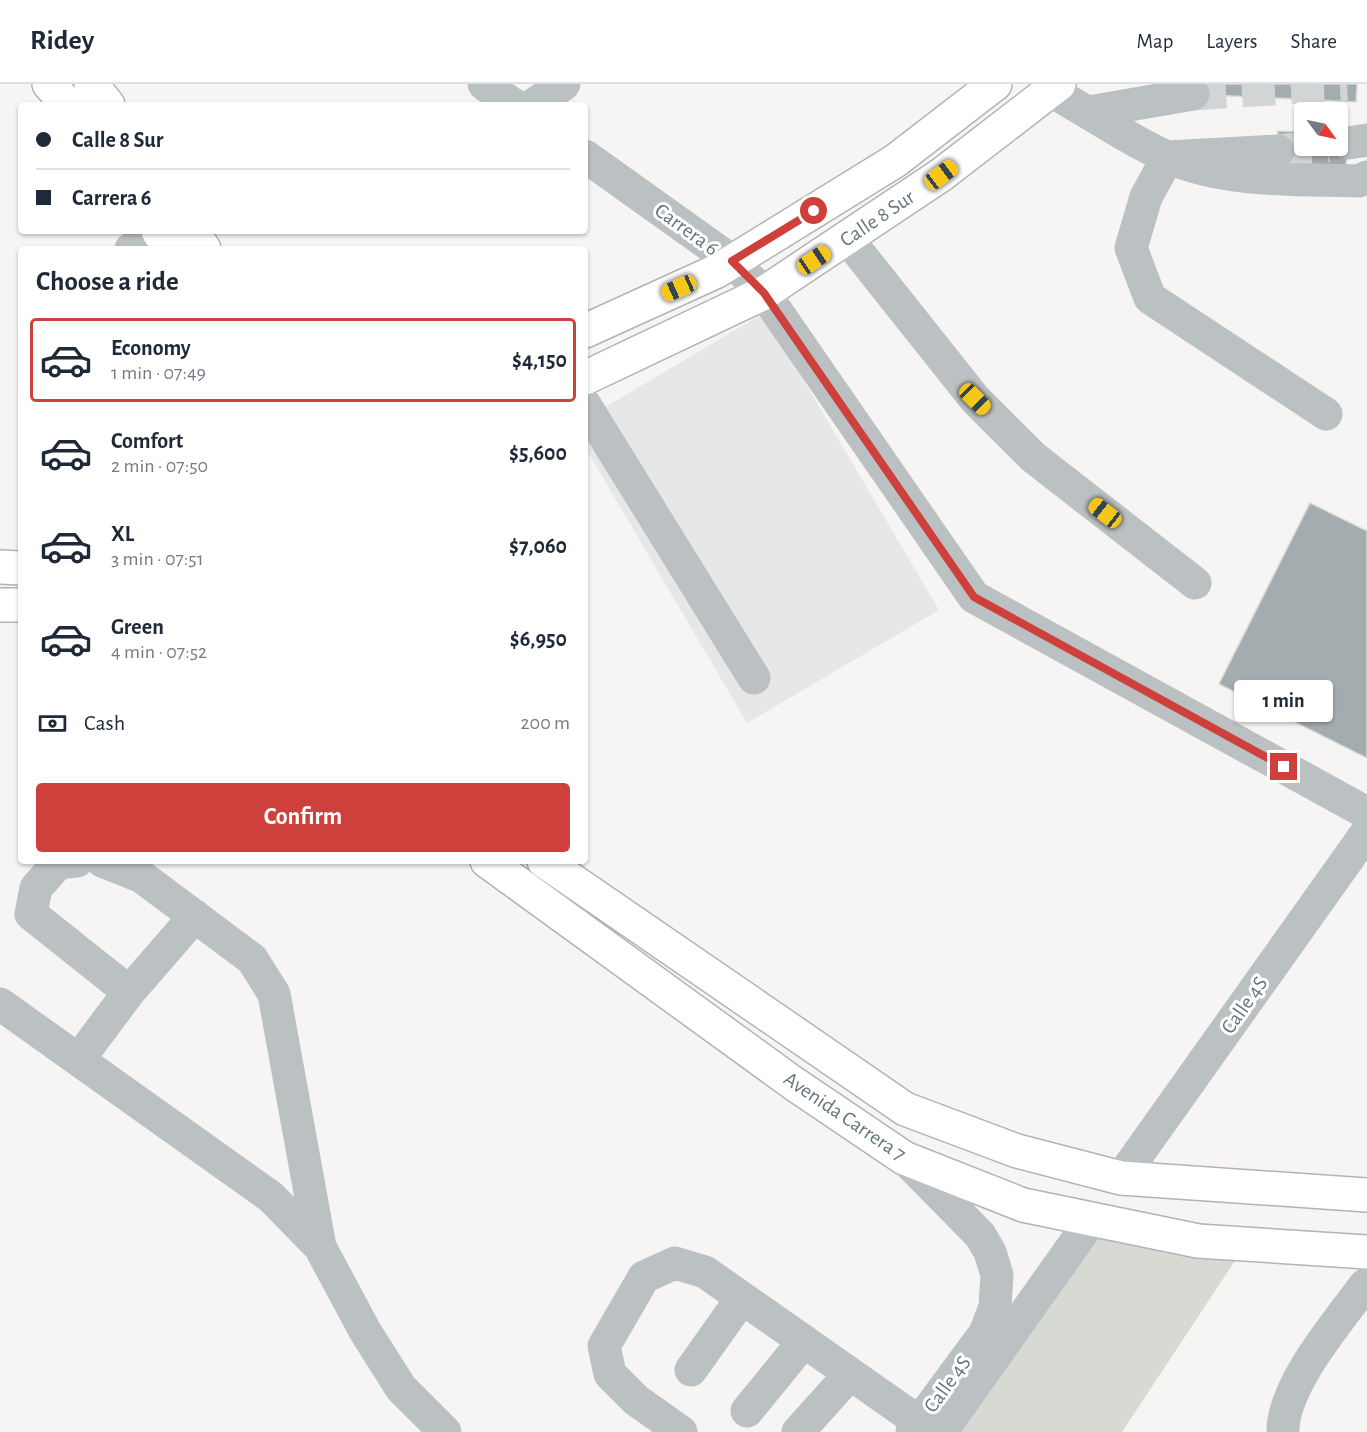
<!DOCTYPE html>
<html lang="en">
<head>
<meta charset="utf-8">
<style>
	body { margin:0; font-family:"Alegreya Sans",sans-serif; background:#f2f2f3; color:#1f2937; height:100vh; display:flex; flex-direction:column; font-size:22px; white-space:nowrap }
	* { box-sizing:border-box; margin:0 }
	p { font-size:20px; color:#747a83 }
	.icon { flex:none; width:33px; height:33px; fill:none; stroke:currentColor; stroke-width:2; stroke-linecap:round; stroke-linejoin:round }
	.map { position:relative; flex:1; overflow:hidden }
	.side { position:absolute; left:18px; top:162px; width:570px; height:618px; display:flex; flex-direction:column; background:#fff; border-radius:6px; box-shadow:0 2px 4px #0004 }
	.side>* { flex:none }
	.top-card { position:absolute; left:18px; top:18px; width:570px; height:132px; border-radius:6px; box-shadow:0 2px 4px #0004; display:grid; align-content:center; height:132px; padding:0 18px; background:#fff }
	.needle { width:39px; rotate:123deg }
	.buttons { position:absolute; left:1294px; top:18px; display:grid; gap:12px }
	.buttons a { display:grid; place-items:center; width:54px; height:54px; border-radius:6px; background:#fff; box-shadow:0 2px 4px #0004; font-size:30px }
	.end { position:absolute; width:27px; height:27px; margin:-14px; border:8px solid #cd403b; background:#fff; box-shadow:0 0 0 3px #fff }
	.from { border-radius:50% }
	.bubble { position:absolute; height:42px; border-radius:6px; background:#fff; box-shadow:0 2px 4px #0004; font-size:20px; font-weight:700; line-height:42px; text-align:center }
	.car { position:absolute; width:18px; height:36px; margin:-18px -9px; border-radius:8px; box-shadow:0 0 4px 2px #0007; background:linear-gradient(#f5c518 24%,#345 0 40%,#f5c518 0 76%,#345 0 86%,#f5c518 0) }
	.top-card b { display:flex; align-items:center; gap:21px; height:57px; font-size:22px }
	.top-card b+b { border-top:2px solid #e0e1e3 }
	.top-card i { width:15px; height:15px; background:#1f2937 }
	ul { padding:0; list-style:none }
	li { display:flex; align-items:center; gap:18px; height:84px; margin:0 12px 9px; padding:0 6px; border:3px solid transparent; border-radius:6px }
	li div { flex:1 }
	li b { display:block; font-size:22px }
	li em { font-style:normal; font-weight:700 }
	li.selected { border-color:#cd403b }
	li>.icon { width:54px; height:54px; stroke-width:1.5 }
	h2 { padding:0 18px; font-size:27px; line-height:72px }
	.pay { display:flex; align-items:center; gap:15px; height:66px; padding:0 18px; font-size:22px }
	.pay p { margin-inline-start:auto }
	.primary-button { display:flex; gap:12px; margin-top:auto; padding:12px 18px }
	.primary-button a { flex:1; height:69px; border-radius:6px; background:#cd403b; color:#fff; font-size:24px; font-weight:700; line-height:69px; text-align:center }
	header { display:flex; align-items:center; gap:36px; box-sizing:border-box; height:84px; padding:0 30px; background:#fff; border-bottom:2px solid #e0e1e3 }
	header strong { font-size:28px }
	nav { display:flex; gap:33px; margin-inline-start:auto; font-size:21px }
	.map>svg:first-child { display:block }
</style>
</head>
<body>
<header>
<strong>Ridey</strong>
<nav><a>Map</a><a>Layers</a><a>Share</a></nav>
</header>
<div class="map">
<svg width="1367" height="1348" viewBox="0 0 1367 1348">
	<rect width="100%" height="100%" fill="#f6f5f3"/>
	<path fill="#e6e7e6" d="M 764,229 L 939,526 L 747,639 L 585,363 L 585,335 Z"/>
	<path fill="#d6dad2" d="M 1092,1135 L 1246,1160 L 1122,1348 L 941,1348 Z"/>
	<path fill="#a3acaf" stroke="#d7d7d5" stroke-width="1.5" d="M 1194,0 L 1357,0 L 1356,18 L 1193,10 Z
		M 1278,47 L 1305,48 L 1305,62 L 1338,62 L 1348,50 L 1346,83 L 1277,81 Z
		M 1310,419 L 1367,447 L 1367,674 L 1219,600 Z"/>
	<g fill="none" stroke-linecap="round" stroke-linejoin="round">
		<path stroke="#d2d5d5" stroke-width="33" stroke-dasharray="33 16" stroke-linecap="butt" d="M 1193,10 L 1347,0
			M 1278,67 L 1328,62"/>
		<g stroke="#afb4b6" stroke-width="36">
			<path id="major" d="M 49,0 L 68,21
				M 91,0 L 108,21
				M 158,147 L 170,165
				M 192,147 L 204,165
				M 585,247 L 717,187 L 895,77 L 995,0
				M 585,294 L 764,209 L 941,91 L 1059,0
				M 0,483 L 21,484
				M 0,521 L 21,521
				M 487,777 L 793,999 L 904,1074 L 1023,1121 L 1198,1157 L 1367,1168
				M 544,777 L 905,1025 L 1017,1067 L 1121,1094 L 1367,1111"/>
		</g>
		<path stroke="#bbc0c2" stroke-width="33" d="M 484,0 L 514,21
			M 1051,7 C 1089,28 1127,55 1167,73 C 1226,99 1297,95 1359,97 L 1367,93
			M 533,21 L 564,0
			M 1089,28 L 1193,10
			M 1348,59 L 1367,56
			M 1278,67 L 1168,73 L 1146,113 L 1131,164 L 1150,214 L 1326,330
			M 585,72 L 732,177 L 764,209 L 974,513 L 1367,729
			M 847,154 L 975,315 L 1033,373 L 1195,499
			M 131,165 L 156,147
			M 585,321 L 754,594
			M 77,777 L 58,779 L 36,804 L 31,830 L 129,908 L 79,975
			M 102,777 L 142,793 L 252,875 L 274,910 L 320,1163
			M 129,908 L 195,832
			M 0,920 L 271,1113 L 320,1163 L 365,1247 L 401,1304 L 445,1348
			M 904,1074 L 980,1151 L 990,1168 L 997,1191 L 995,1223 L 985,1249 L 912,1348
			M 1121,1094 L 1367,748
			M 691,1286 L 742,1214
			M 747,1327 L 804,1257
			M 681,1348 L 636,1316 L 610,1290 L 604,1262 L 644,1193 L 675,1179 L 705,1188 L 919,1338
			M 798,1348 L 850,1290
			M 941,1348 L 1092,1135
			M 1283,1348 C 1282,1302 1338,1238 1365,1201"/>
		<use href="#major" stroke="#fff" stroke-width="33"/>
	</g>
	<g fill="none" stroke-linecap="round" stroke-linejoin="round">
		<path stroke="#cd403b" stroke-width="8" d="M 814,127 L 732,177 L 764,209 L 974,513 L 1284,683"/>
	</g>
	<g text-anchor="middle" stroke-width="6" stroke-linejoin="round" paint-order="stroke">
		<g font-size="21" fill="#64757a" stroke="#fff">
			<text transform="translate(877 134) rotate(-34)" y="7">Calle 8 Sur</text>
			<text transform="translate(687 145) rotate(36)" y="7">Carrera 6</text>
			<text transform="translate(1244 921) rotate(-55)" y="7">Calle 4S</text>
			<text transform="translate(845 1032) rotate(34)" y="7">Avenida Carrera 7</text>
			<text transform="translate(947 1300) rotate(-54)" y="7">Calle 4S</text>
		</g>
	</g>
</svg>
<div class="buttons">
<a><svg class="needle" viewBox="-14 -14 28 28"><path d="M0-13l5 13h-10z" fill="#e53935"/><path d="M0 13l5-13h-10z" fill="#747a83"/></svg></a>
</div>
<i class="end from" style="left:814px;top:127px"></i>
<i class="end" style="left:1284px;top:683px"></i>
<div class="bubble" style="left:1234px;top:596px;width:99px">1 min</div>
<i class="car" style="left:941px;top:91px;rotate:53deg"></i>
<i class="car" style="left:814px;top:176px;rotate:56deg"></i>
<i class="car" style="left:679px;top:204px;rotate:246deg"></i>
<i class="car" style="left:975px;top:315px;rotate:135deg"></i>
<i class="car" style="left:1105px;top:429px;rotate:308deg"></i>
<div class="top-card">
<b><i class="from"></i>Calle 8 Sur</b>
<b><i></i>Carrera 6</b>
</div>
<section class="side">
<h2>Choose a ride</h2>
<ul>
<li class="selected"><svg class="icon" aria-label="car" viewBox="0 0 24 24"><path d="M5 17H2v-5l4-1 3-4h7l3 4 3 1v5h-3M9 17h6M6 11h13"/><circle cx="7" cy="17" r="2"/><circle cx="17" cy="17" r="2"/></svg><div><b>Economy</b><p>1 min · 07:49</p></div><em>$4,150</em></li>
<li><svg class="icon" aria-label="car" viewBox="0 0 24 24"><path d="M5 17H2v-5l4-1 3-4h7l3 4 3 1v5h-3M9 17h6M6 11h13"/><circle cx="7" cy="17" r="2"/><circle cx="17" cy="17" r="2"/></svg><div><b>Comfort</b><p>2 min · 07:50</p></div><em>$5,600</em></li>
<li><svg class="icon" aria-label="car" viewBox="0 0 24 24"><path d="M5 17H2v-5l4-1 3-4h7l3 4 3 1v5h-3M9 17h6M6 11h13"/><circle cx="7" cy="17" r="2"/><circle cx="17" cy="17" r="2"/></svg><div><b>XL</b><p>3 min · 07:51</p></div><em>$7,060</em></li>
<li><svg class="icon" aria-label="car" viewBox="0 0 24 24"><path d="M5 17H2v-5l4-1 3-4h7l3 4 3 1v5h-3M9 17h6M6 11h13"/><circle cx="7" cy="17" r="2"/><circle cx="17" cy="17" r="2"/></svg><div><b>Green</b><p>4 min · 07:52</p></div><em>$6,950</em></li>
</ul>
<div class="pay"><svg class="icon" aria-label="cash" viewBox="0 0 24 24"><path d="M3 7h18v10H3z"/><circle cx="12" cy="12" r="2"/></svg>Cash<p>200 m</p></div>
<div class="primary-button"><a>Confirm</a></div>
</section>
</div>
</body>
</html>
